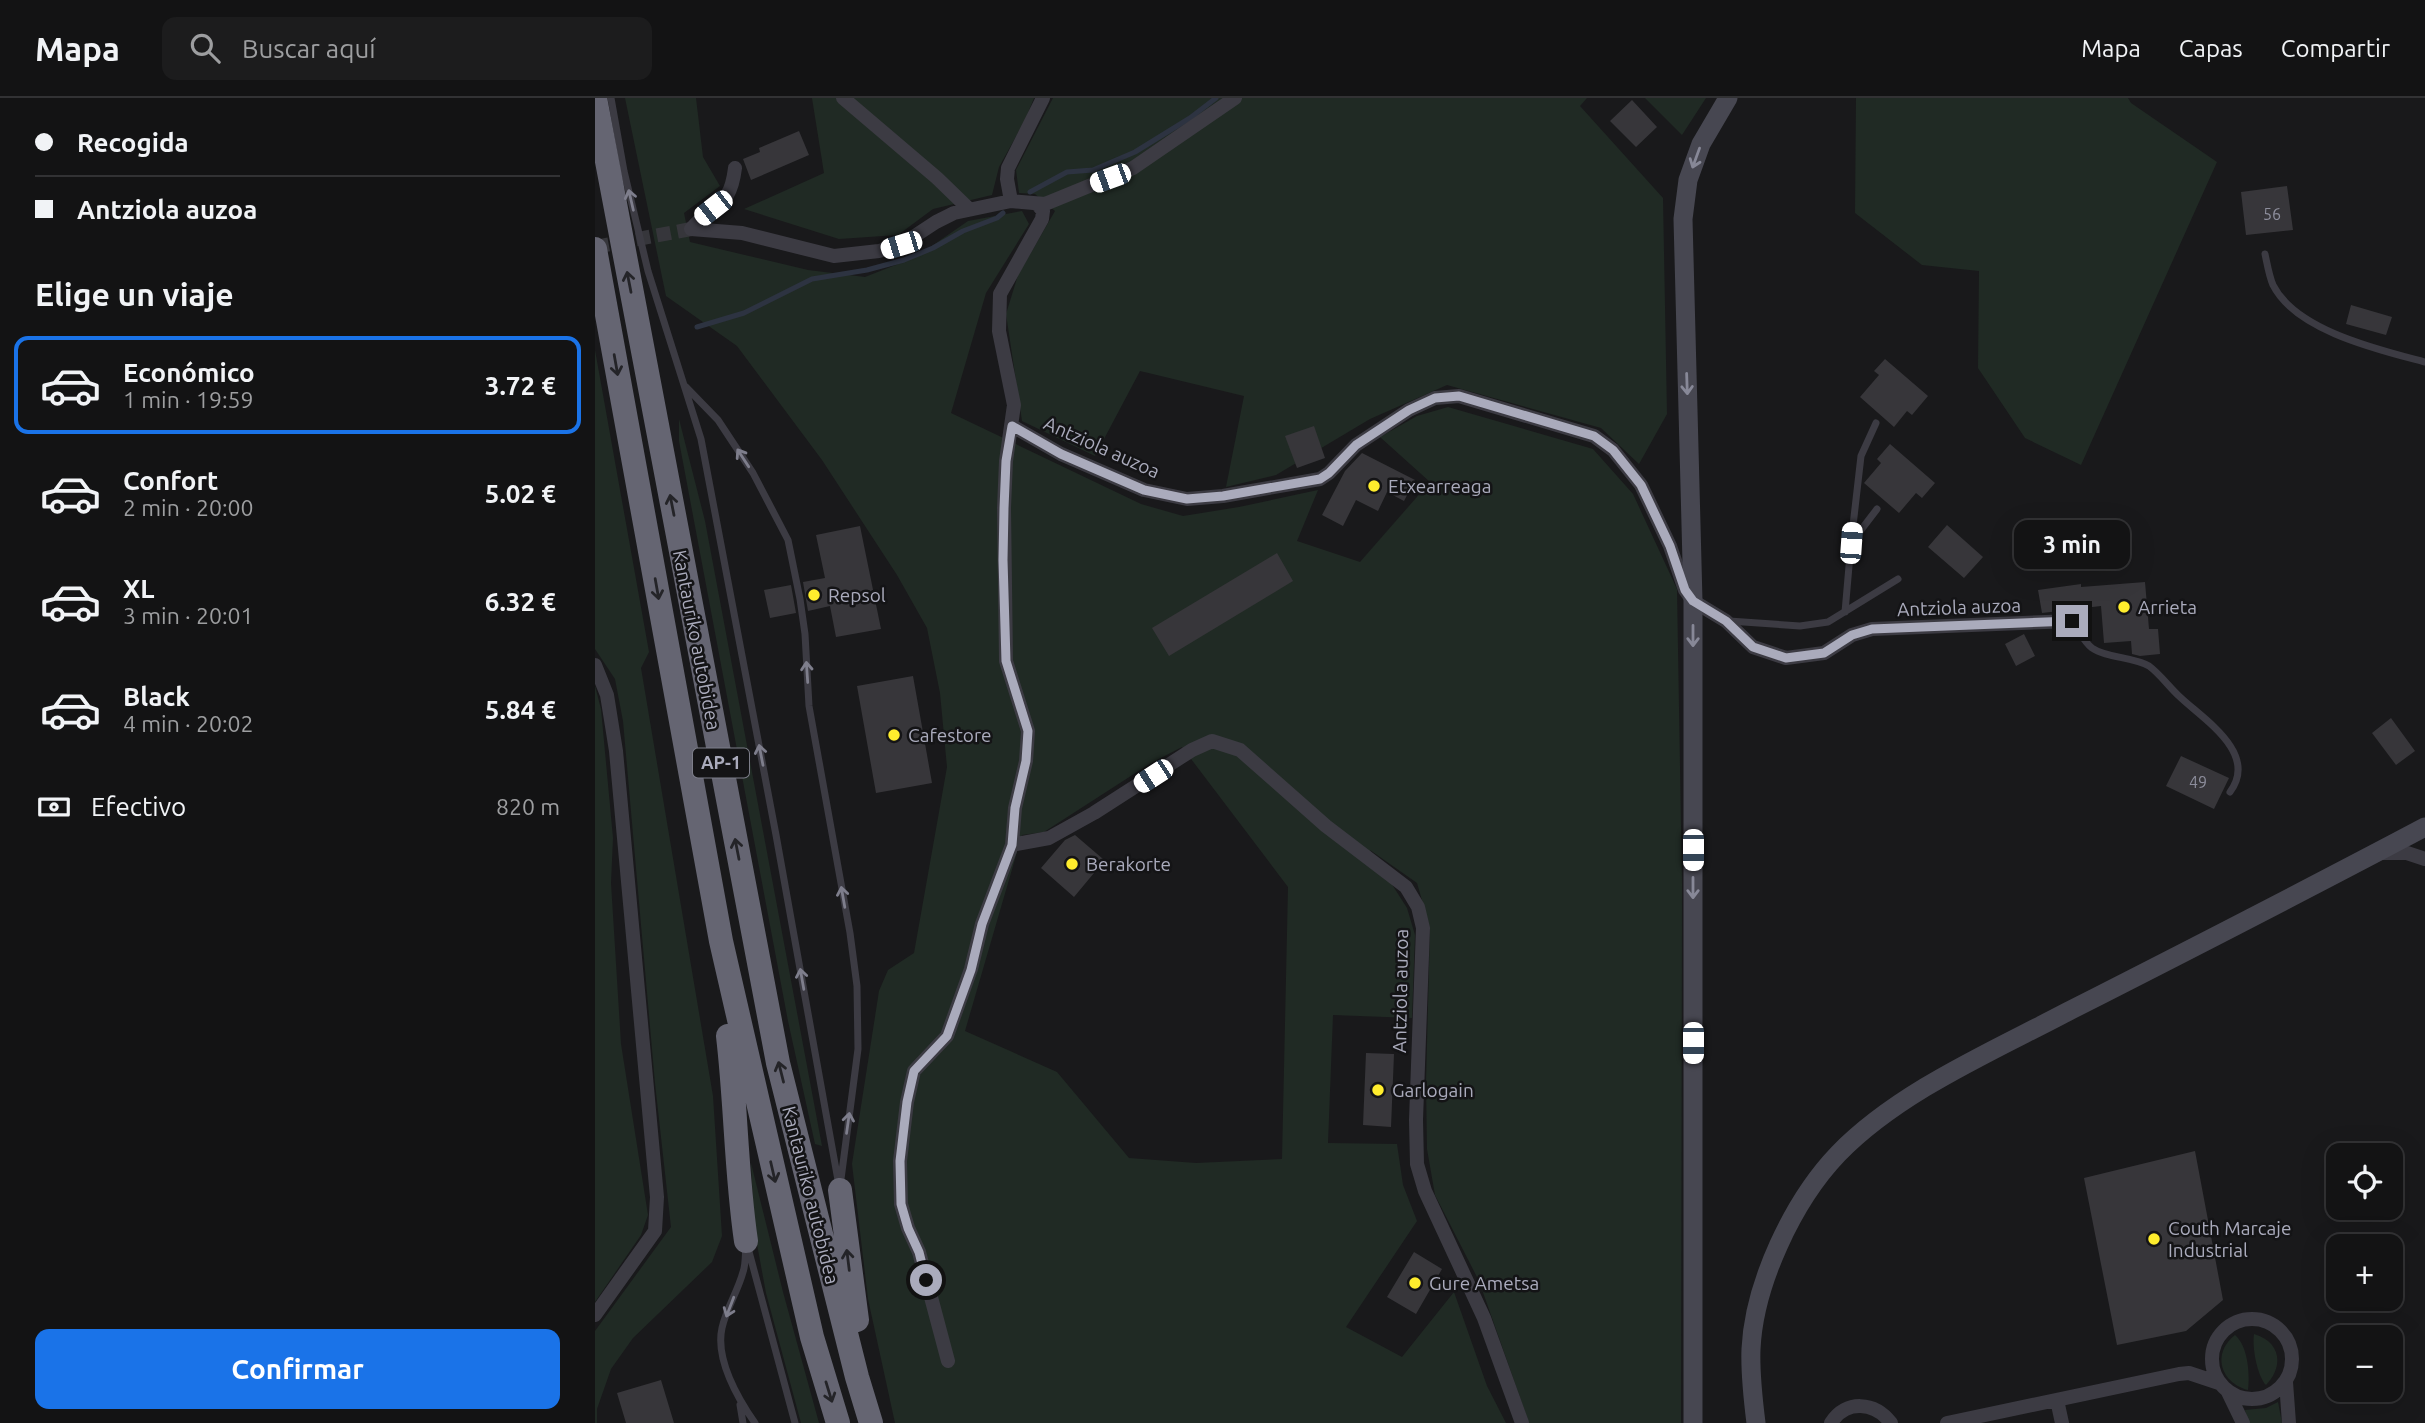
<!DOCTYPE html>
<html lang="es">
<head>
<meta charset="utf-8">
<style>
	body { margin:0; font-family:Ubuntu,sans-serif; background:#1c1c1d; color:#f1f3f6; height:100vh; display:flex; flex-direction:column; font-size:26px; white-space:nowrap }
	* { box-sizing:border-box; margin:0 }
	p { font-size:23px; color:#9d9ea0 }
	.icon { flex:none; width:38px; height:38px; fill:none; stroke:currentColor; stroke-width:2; stroke-linecap:round; stroke-linejoin:round }
	.map { position:relative; flex:1; overflow:hidden }
	.sheet { display:flex; flex-direction:column; background:#131314; width:595px }
	.sheet>* { flex:none }
	.top-card { display:grid; align-content:center; height:154px; padding:0 35px; background:#131314 }
	.controls { position:absolute; left:1731px; top:1045px; display:grid; gap:14px }
	.controls a { display:grid; place-items:center; width:77px; height:77px; border-radius:14px; background:#131314; box-shadow:0 7px 28px #0002,0 0 0 2px #323234; font-size:35px }
	.end { position:absolute; width:32px; height:32px; margin:-16px; border:9px solid #aaabbc; background:#111; box-shadow:0 0 0 4px #111 }
	.from { border-radius:50% }
	.bubble { position:absolute; height:49px; border-radius:14px; background:#131314; box-shadow:0 7px 28px #0002,0 0 0 2px #323234; font-size:23px; font-weight:600; line-height:49px; text-align:center }
	.car { position:absolute; width:21px; height:42px; margin:-21px -10px; border-radius:9px; box-shadow:0 0 5px 2px #0007; background:linear-gradient(#fff 24%,#345 0 40%,#fff 0 76%,#345 0 86%,#fff 0) }
	.top-card b { display:flex; align-items:center; gap:24px; height:66px; font-size:26px }
	.top-card b+b { border-top:2px solid #323234 }
	.top-card i { width:18px; height:18px; background:#f1f3f6 }
	ul { padding:0; list-style:none }
	li { display:flex; align-items:center; gap:21px; height:98px; margin:0 14px 10px; padding:0 21px; border:4px solid transparent; border-radius:14px }
	li div { flex:1 }
	li b { display:block; font-size:26px }
	li em { font-style:normal; font-weight:600 }
	li.active { border-color:#1a73e8 }
	li>.icon { width:63px; height:63px; stroke-width:1.5 }
	h2 { padding:0 35px; font-size:32px; line-height:84px }
	.pay { display:flex; align-items:center; gap:18px; height:77px; padding:0 35px; font-size:26px }
	.pay p { margin-inline-start:auto }
	.button { display:flex; gap:14px; margin-top:auto; padding:14px 35px }
	.button a { flex:1; height:80px; border-radius:14px; background:#1a73e8; color:#fff; font-size:28px; font-weight:600; line-height:80px; text-align:center }
	header { display:flex; align-items:center; gap:42px; box-sizing:border-box; height:98px; padding:0 35px; background:#131314; border-bottom:2px solid #323234 }
	header strong { font-size:33px }
	nav { display:flex; gap:38px; margin-inline-start:auto; font-size:24px }
	.search { width:490px; height:63px; background:#1c1c1d; display:flex; align-items:center; gap:18px; box-sizing:border-box; padding:0 24px; border-radius:14px; color:#9d9ea0; font-size:26px }
	main { display:flex; flex:1; min-height:0 }
	.map>svg:first-child { display:block }
</style>
</head>
<body>
<header>
<strong>Mapa</strong>
<div class="search"><svg class="icon" aria-label="search" viewBox="0 0 24 24"><circle cx="10" cy="10" r="6"/><path d="M15 15l6 6"/></svg>Buscar aquí</div>
<nav><a>Mapa</a><a>Capas</a><a>Compartir</a></nav>
</header>
<main>
<section class="sheet">
<div class="top-card">
<b><i class="from"></i>Recogida</b>
<b><i></i>Antziola auzoa</b>
</div>
<h2>Elige un viaje</h2>
<ul>
<li class="active"><svg class="icon" aria-label="car" viewBox="0 0 24 24"><path d="M5 17H2v-5l4-1 3-4h7l3 4 3 1v5h-3M9 17h6M6 11h13"/><circle cx="7" cy="17" r="2"/><circle cx="17" cy="17" r="2"/></svg><div><b>Económico</b><p>1 min · 19:59</p></div><em>3.72 €</em></li>
<li><svg class="icon" aria-label="car" viewBox="0 0 24 24"><path d="M5 17H2v-5l4-1 3-4h7l3 4 3 1v5h-3M9 17h6M6 11h13"/><circle cx="7" cy="17" r="2"/><circle cx="17" cy="17" r="2"/></svg><div><b>Confort</b><p>2 min · 20:00</p></div><em>5.02 €</em></li>
<li><svg class="icon" aria-label="car" viewBox="0 0 24 24"><path d="M5 17H2v-5l4-1 3-4h7l3 4 3 1v5h-3M9 17h6M6 11h13"/><circle cx="7" cy="17" r="2"/><circle cx="17" cy="17" r="2"/></svg><div><b>XL</b><p>3 min · 20:01</p></div><em>6.32 €</em></li>
<li><svg class="icon" aria-label="car" viewBox="0 0 24 24"><path d="M5 17H2v-5l4-1 3-4h7l3 4 3 1v5h-3M9 17h6M6 11h13"/><circle cx="7" cy="17" r="2"/><circle cx="17" cy="17" r="2"/></svg><div><b>Black</b><p>4 min · 20:02</p></div><em>5.84 €</em></li>
</ul>
<div class="pay"><svg class="icon" aria-label="cash" viewBox="0 0 24 24"><path d="M3 7h18v10H3z"/><circle cx="12" cy="12" r="2"/></svg>Efectivo<p>820 m</p></div>
<div class="button"><a>Confirmar</a></div>
</section>
<div class="map">
<svg width="1830" height="1325" viewBox="0 0 1830 1325">
	<rect width="100%" height="100%" fill="#19191b"/>
	<path fill="#202a24" fill-rule="evenodd" d="M 30,0 L 101,0 L 108,59 L 125,88 L 89,115 L 95,144 L 213,172 L 270,179 L 321,159 L 373,123 L 427,113 L 434,126 L 391,195 L 356,315 L 546,406 L 588,418 L 644,409 L 723,392 L 702,443 L 765,464 L 835,384 L 785,339 L 822,318 L 853,309 L 998,351 L 1038,396 L 1082,491 L 1087,786 L 1086,1325 L 934,1325 L 884,1183 L 840,1097 L 832,1051 L 831,985 L 835,830 L 822,785 L 775,752 L 812,810 L 820,837 L 817,920 L 738,917 L 733,1045 L 802,1046 L 808,1087 L 822,1123 L 751,1229 L 807,1259 L 859,1194 L 892,1288 L 911,1325 L 300,1325 L 273,1201 L 257,1066 L 284,893 L 293,872 L 319,855 L 352,669 L 345,595 L 332,530 L 302,477 L 227,362 L 142,248 L 71,198 ZM 587,649 L 693,789 L 687,1061 L 601,1065 L 534,1060 L 462,974 L 370,933 L 427,737 L 449,734 L 556,665 Z
		M 217,0 L 439,0 L 430,22 L 404,69 L 397,97 L 338,111 L 303,137 L 244,141 L 149,111 L 229,75 Z
		M 458,0 L 992,0 L 985,8 L 1068,100 L 1072,316 L 1044,366 L 1006,330 L 852,287 L 775,321 L 681,377 L 631,389 L 649,298 L 545,273 L 500,358 L 427,323 L 411,216 L 423,177 L 460,113 L 440,96 L 424,95 L 421,72 Z
		M 1050,0 L 1111,0 L 1087,37 Z
		M 1261,0 L 1533,0 L 1536,5 L 1622,64 L 1486,367 L 1430,340 L 1383,270 L 1384,173 L 1327,167 L 1260,115 Z
		M 0,252 L 54,554 L 46,570 L 118,998 L 127,1138 L 117,1164 L 38,1240 L 16,1271 L 2,1311 L 2,1325 L 0,1325 L 0,1233 L 76,1129 L 60,985 L 28,623 L 20,581 L 0,551 Z
		M 84,321 L 110,423 L 227,1048 L 220,1046 L 193,923 L 84,343 Z
		M 0,588 L 6,611 L 18,740 L 16,785 L 26,946 L 53,1117 L 46,1137 L 0,1204 Z
		M 156,1065 L 188,1194 L 224,1325 L 206,1325 L 171,1195 L 159,1130 Z
		M 1659,1236 C 1686,1244 1689,1268 1671,1287 C 1662,1277 1657,1249 1659,1236 Z
		M 1640,1237 C 1653,1248 1655,1276 1653,1292 C 1626,1285 1616,1256 1640,1237 Z
		M 1683,1304 L 1687,1325 L 1653,1325 L 1650,1312 L 1671,1310 Z"/>
	<g fill="none" stroke-linecap="round" stroke-linejoin="round">
		<path stroke="#2d3341" stroke-width="5" d="M 435,94 L 472,74 L 498,72 L 540,54 L 595,20 L 621,0
			M 102,229 L 149,215 L 217,181 L 272,172 L 309,162 L 338,150 L 368,133 L 402,120 L 408,115"/>
	</g>
	<path fill="#37363a" d="M 1037,2 L 1062,29 L 1041,49 L 1015,23 Z
		M 204,33 L 214,57 L 156,82 L 148,61 L 165,54 L 164,50 Z
		M 1692,88 L 1698,132 L 1651,137 L 1646,94 Z
		M 1756,207 L 1797,219 L 1791,237 L 1751,226 Z
		M 1290,261 L 1333,298 L 1317,317 L 1312,313 L 1299,329 L 1265,299 L 1284,277 L 1279,273 Z
		M 719,328 L 730,360 L 702,370 L 690,338 Z
		M 1295,346 L 1340,385 L 1327,400 L 1321,395 L 1304,415 L 1269,385 L 1286,365 L 1282,361 Z
		M 767,355 L 820,382 L 809,403 L 792,394 L 783,413 L 761,402 L 748,428 L 727,417 L 750,373 Z
		M 1352,427 L 1388,459 L 1369,480 L 1333,449 Z
		M 265,428 L 286,531 L 241,539 L 235,508 L 213,513 L 208,484 L 230,480 L 221,437 Z
		M 682,455 L 698,483 L 574,558 L 557,530 Z
		M 1550,484 L 1554,531 L 1563,531 L 1565,556 L 1545,558 L 1537,556 L 1536,543 L 1509,545 L 1506,508 L 1447,515 L 1443,492 L 1486,486 L 1486,489 Z
		M 196,487 L 201,515 L 175,520 L 169,492 Z
		M 1429,536 L 1440,558 L 1421,568 L 1410,546 Z
		M 318,578 L 337,685 L 281,695 L 262,588 Z
		M 1796,620 L 1820,653 L 1801,667 L 1777,635 Z
		M 1586,658 L 1634,680 L 1619,711 L 1571,688 Z
		M 480,737 L 508,761 L 497,773 L 499,775 L 479,799 L 446,770 L 470,742 Z
		M 771,955 L 799,956 L 796,1029 L 768,1027 Z
		M 1600,1053 L 1628,1202 L 1591,1233 L 1522,1247 L 1489,1080 Z
		M 819,1154 L 847,1171 L 821,1216 L 792,1199 Z
		M 66,1282 L 79,1325 L 31,1325 L 22,1295 Z"/>
	<g fill="none" stroke-linecap="round" stroke-linejoin="round">
		<path stroke="#36363b" stroke-width="14" stroke-dasharray="14 7" stroke-linecap="butt" d="M 0,149 L 96,131"/>
		<path stroke="#3c3b43" stroke-width="7" d="M 16,0 L 29,73 L 53,173 L 106,341 L 181,737 L 244,1088
			M 1670,156 C 1672,165 1674,178 1678,187 C 1701,233 1785,252 1830,264
			M 91,289 L 123,322 L 158,375 L 193,442 L 205,501 L 210,536 L 214,608 L 255,835 L 262,888 L 263,951 L 246,1081
			M 1256,445 L 1266,358 L 1281,325
			M 1250,514 L 1256,445 L 1282,411
			M 1134,523 L 1205,528 L 1233,524 L 1303,481
			M 1477,523 C 1483,531 1489,544 1497,550 C 1511,560 1539,559 1554,568 C 1565,576 1575,590 1585,599 C 1608,621 1664,655 1635,694
			M 151,1147 C 150,1156 151,1166 148,1174 C 143,1193 131,1211 127,1230 C 120,1261 143,1301 160,1325
			M 153,1150 L 200,1325
			M 145,1307 L 148,1325"/>
		<path stroke="#3c3b43" stroke-width="14" d="M 248,0 L 342,80 L 374,111
			M 416,103 L 412,81 L 413,70 L 448,0
			M 96,131 L 147,135 L 239,158 L 284,153 L 306,147 L 341,124 L 359,115 L 416,103 L 450,106 L 538,70 L 640,0
			M 96,131 C 120,103 135,111 140,70
			M 417,328 L 466,356 L 549,392 L 592,401 L 628,398 L 725,381 L 734,375 L 761,347 L 814,312 L 840,300 L 864,298 L 999,338 L 1018,352 L 1046,387 L 1075,448 L 1090,492 L 1098,503 L 1131,523 L 1158,549 L 1191,560 L 1229,555 L 1257,537 L 1277,531 L 1477,523
			M 0,567 L 12,597 L 21,653 L 62,1099 L 60,1133 L 0,1217
			M 417,747 L 454,740 L 499,715 L 597,652 L 617,643 L 645,652 L 731,728 L 811,789 L 823,809 L 828,830 L 821,1022 L 822,1066 L 830,1093 L 889,1220 L 927,1325
			M 1782,755 L 1812,755 L 1830,761
			M1617 1261a40 40 0 1 1 80 0a40 40 0 1 1-80 0Z
			M 353,1263 L 324,1154 L 313,1130 L 306,1106 L 305,1063 L 312,1004 L 319,973 L 352,938 L 376,871 L 387,826 L 417,747 L 420,710 L 431,663 L 433,633 L 411,563 L 409,410 L 411,363 L 419,307 L 404,233 L 405,196 L 447,121 L 448,113 L 443,107
			M 1691,1284 L 1694,1325
			M 1632,1292 L 1648,1325
			M 1462,1302 L 1467,1325
			M 1236,1325 C 1251,1301 1280,1304 1296,1325
			M 1352,1325 L 1584,1276 L 1594,1275 L 1624,1285"/>
		<path stroke="#474751" stroke-width="19" d="M 1098,1325 L 1098,503 L 1088,121 L 1093,82 L 1106,46 L 1133,0
			M 1161,1325 C 1158,1301 1155,1276 1156,1251 C 1159,1186 1198,1103 1243,1056 C 1303,994 1396,954 1472,914 C 1592,853 1711,792 1830,729"/>
		<path stroke="#656572" stroke-width="24" d="M 0,0 L 183,965 L 262,1279 L 276,1325
			M 0,151 L 126,843 L 217,1239 L 243,1325
			M 133,938 C 141,1006 141,1075 151,1143
			M 245,1092 L 262,1222"/>
	</g>
	<defs><path id="oneway-shaft" d="M-6 0H5M1.5-3L5.5 0L1.5 3" fill="none" stroke-width="1.6" stroke-linecap="round" stroke-linejoin="round" transform="scale(1.75)"/></defs>
	<g stroke="#878897">
		<use href="#oneway-shaft" transform="translate(1101 60) rotate(110)"/>
		<use href="#oneway-shaft" transform="translate(1092 286) rotate(88)"/>
		<use href="#oneway-shaft" transform="translate(1098 538) rotate(90)"/>
		<use href="#oneway-shaft" transform="translate(1098 790) rotate(90)"/>
	</g>
	<g stroke="#7e7e8c">
		<use href="#oneway-shaft" transform="translate(36 102) rotate(-103)"/>
		<use href="#oneway-shaft" transform="translate(148 360) rotate(-123)"/>
		<use href="#oneway-shaft" transform="translate(212 574) rotate(-94)"/>
		<use href="#oneway-shaft" transform="translate(166 657) rotate(-101)"/>
		<use href="#oneway-shaft" transform="translate(248 799) rotate(-100)"/>
		<use href="#oneway-shaft" transform="translate(207 881) rotate(-100)"/>
		<use href="#oneway-shaft" transform="translate(253 1025) rotate(-82)"/>
		<use href="#oneway-shaft" transform="translate(135 1209) rotate(111)"/>
	</g>
	<g stroke="#242428">
		<use href="#oneway-shaft" transform="translate(34 184) rotate(-101)"/>
		<use href="#oneway-shaft" transform="translate(21 267) rotate(80)"/>
		<use href="#oneway-shaft" transform="translate(77 407) rotate(-101)"/>
		<use href="#oneway-shaft" transform="translate(62 491) rotate(80)"/>
		<use href="#oneway-shaft" transform="translate(142 751) rotate(-101)"/>
		<use href="#oneway-shaft" transform="translate(186 974) rotate(-104)"/>
		<use href="#oneway-shaft" transform="translate(178 1074) rotate(77)"/>
		<use href="#oneway-shaft" transform="translate(253 1162) rotate(-97)"/>
		<use href="#oneway-shaft" transform="translate(234 1294) rotate(73)"/>
	</g>
	<g fill="none" stroke-linecap="round" stroke-linejoin="round">
		<path stroke="#aaabbc" stroke-width="9" d="M 331,1182 L 324,1154 L 313,1130 L 306,1106 L 305,1063 L 312,1004 L 319,973 L 352,938 L 376,872 L 387,826 L 417,747 L 420,710 L 431,663 L 433,633 L 411,563 L 408,462 L 409,410 L 411,363 L 417,328 L 466,356 L 549,392 L 592,401 L 628,398 L 725,381 L 734,375 L 761,347 L 814,312 L 840,300 L 864,298 L 999,338 L 1018,352 L 1046,387 L 1075,448 L 1090,492 L 1098,503 L 1131,523 L 1158,549 L 1191,560 L 1229,555 L 1257,537 L 1277,531 L 1477,523"/>
	</g>
	<g fill="#ffed2d" stroke="#141416" stroke-width="2.5">
		<circle cx="779" cy="388" r="7"/>
		<circle cx="219" cy="497" r="7"/>
		<circle cx="1529" cy="509" r="7"/>
		<circle cx="299" cy="637" r="7"/>
		<circle cx="477" cy="766" r="7"/>
		<circle cx="783" cy="992" r="7"/>
		<circle cx="1559" cy="1141" r="7"/>
		<circle cx="820" cy="1185" r="7"/>
	</g>
	<g text-anchor="middle" stroke-width="5" stroke-linejoin="round" paint-order="stroke">
		<g font-size="16" fill="#8d8e9c">
			<text x="1677" y="122">56</text>
			<text x="1603" y="690">49</text>
		</g>
		<rect fill="#141416" stroke="#7d7e8a" stroke-width="2" x="98" y="650.5" width="56" height="29" rx="5"/>
		<g font-size="18" font-weight="bold" fill="#aaabbc">
			<text x="126" y="671">AP-1</text>
		</g>
		<g font-size="19" fill="#aaabbc" stroke="#141416">
			<text transform="translate(507 349) rotate(24)" y="7">Antziola auzoa</text>
			<text transform="translate(1364 509) rotate(-2)" y="7">Antziola auzoa</text>
			<text transform="translate(102 542) rotate(79)" y="7">Kantauriko autobidea</text>
			<text transform="translate(805 893) rotate(-89)" y="7">Antziola auzoa</text>
			<text transform="translate(216 1097) rotate(76)" y="7">Kantauriko autobidea</text>
		</g>
		<g font-size="19" fill="#aaabbc" stroke="#141416" text-anchor="start">
			<text x="793" y="395">Etxearreaga</text>
			<text x="233" y="504">Repsol</text>
			<text x="1543" y="516">Arrieta</text>
			<text x="313" y="644">Cafestore</text>
			<text x="491" y="773">Berakorte</text>
			<text x="797" y="999">Garlogain</text>
			<text x="1573" y="1137">Couth Marcaje<tspan x="1573" dy="22">Industrial</tspan></text>
			<text x="834" y="1192">Gure Ametsa</text>
		</g>
	</g>
</svg>
<div class="controls">
<a><svg class="icon" aria-label="locate" viewBox="0 0 24 24"><circle cx="12" cy="12" r="6"/><path d="M12 2v4M12 18v4M2 12h4M18 12h4"/></svg></a>
<a>+</a>
<a>−</a>
</div>
<i class="end from" style="left:331px;top:1182px"></i>
<i class="end" style="left:1477px;top:523px"></i>
<div class="bubble" style="left:1419px;top:422px;width:116px">3 min</div>
<i class="car" style="left:515px;top:80px;rotate:250deg"></i>
<i class="car" style="left:118px;top:110px;rotate:232deg"></i>
<i class="car" style="left:306px;top:147px;rotate:253deg"></i>
<i class="car" style="left:1256px;top:445px;rotate:4deg"></i>
<i class="car" style="left:558px;top:678px;rotate:237deg"></i>
<i class="car" style="left:1098px;top:752px;rotate:180deg"></i>
<i class="car" style="left:1098px;top:945px;rotate:180deg"></i>
</div>
</main>
</body>
</html>
